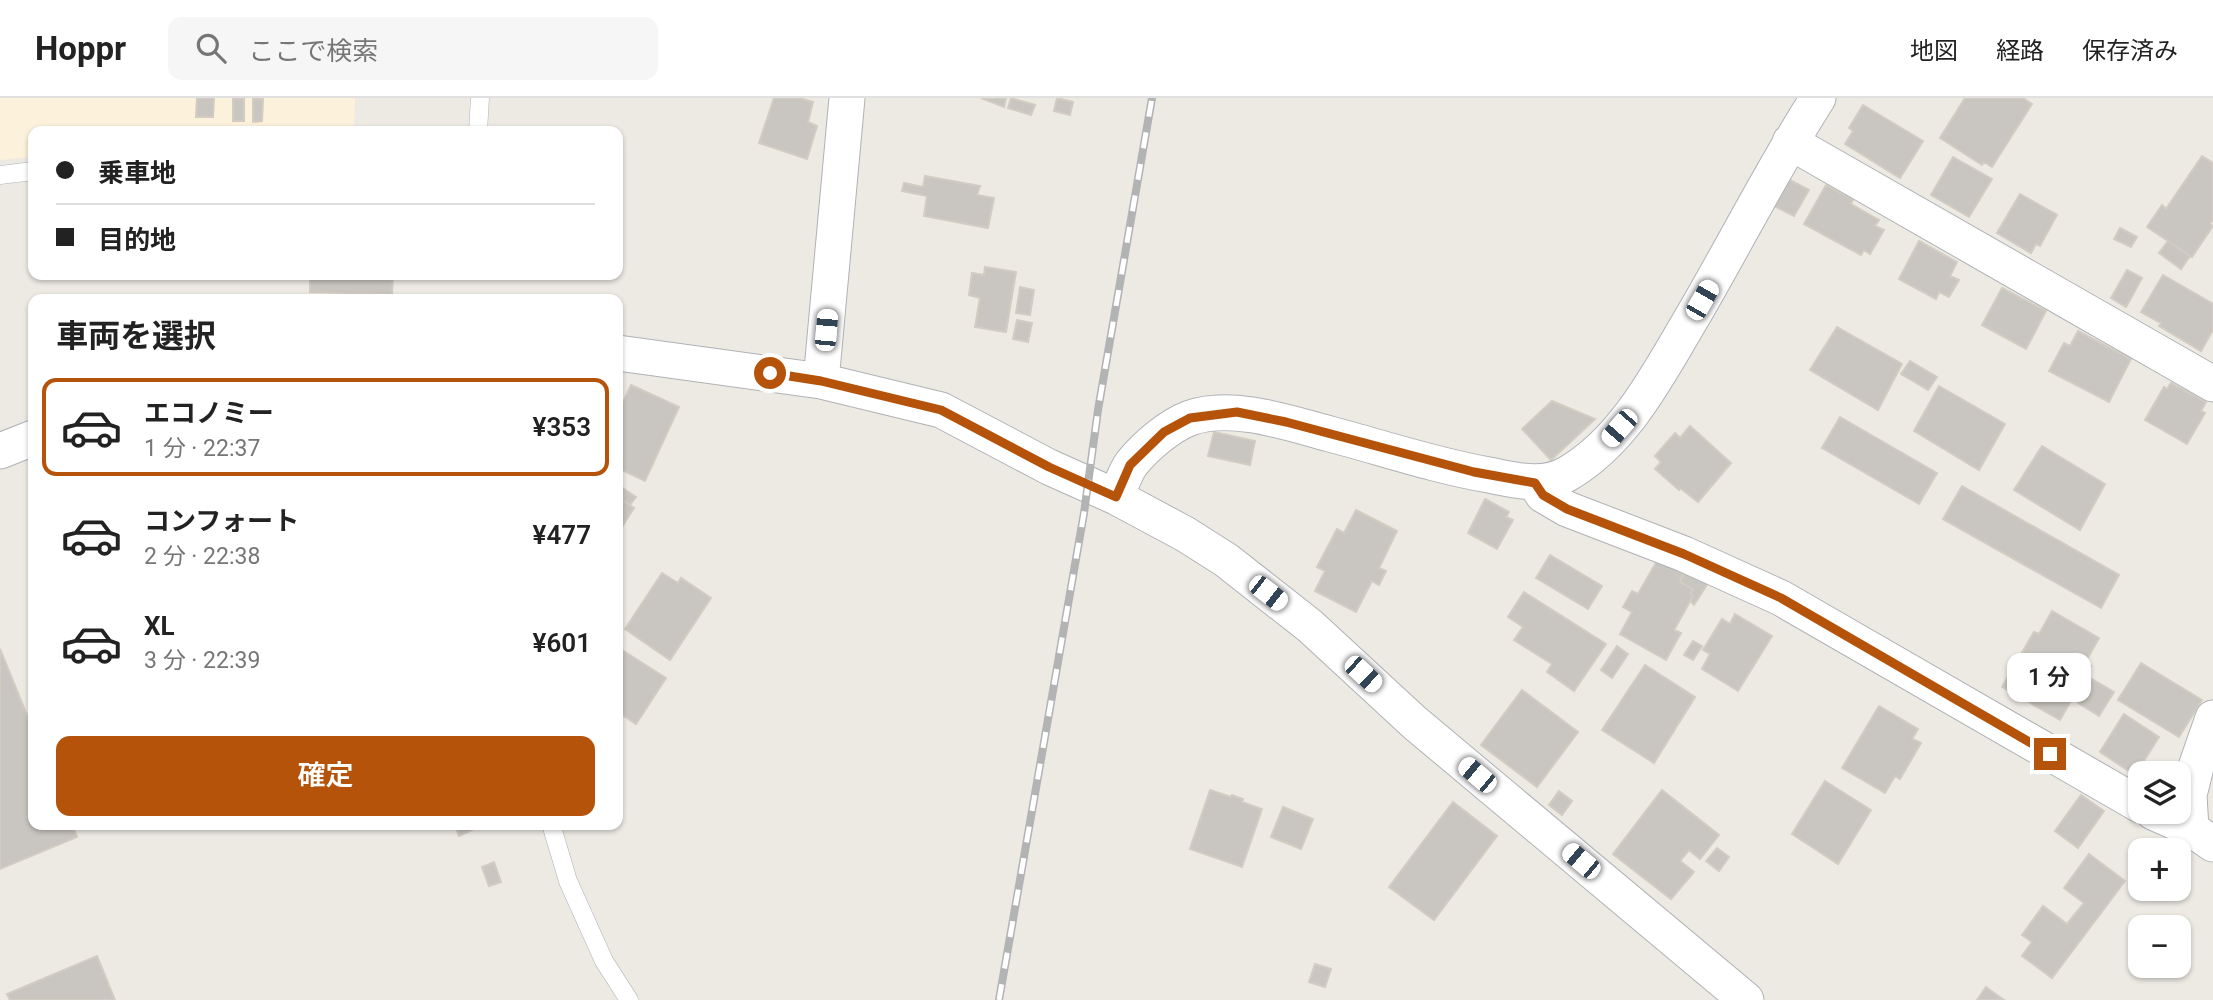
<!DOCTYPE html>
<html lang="ja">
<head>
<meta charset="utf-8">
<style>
	body { margin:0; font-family:Roboto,"Noto Sans JP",sans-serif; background:#f6f6f6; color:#222; height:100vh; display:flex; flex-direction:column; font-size:26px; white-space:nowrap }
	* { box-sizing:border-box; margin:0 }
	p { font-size:23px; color:#767676 }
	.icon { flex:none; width:38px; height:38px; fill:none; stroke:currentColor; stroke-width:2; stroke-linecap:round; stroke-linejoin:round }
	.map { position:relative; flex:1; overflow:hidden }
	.details { position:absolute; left:28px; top:196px; width:595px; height:536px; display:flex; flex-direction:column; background:#fff; border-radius:14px; box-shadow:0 2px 5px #0004 }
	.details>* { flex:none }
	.hud { position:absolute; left:28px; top:28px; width:595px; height:154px; border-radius:14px; box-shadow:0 2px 5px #0004; display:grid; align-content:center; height:154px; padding:0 28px; background:#fff }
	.controls { position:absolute; left:2128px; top:663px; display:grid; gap:14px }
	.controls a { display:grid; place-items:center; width:63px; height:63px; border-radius:14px; background:#fff; box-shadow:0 2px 5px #0004; font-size:35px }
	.end { position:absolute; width:32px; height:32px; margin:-16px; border:9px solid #b45309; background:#fff; box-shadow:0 0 0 4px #fff }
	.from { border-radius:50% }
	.bubble { position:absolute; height:49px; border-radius:14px; background:#fff; box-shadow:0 2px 5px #0004; font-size:23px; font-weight:600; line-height:49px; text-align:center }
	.car { position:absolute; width:21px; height:42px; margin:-21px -10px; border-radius:9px; box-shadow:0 0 5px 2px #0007; background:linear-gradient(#fff 24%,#345 0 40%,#fff 0 76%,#345 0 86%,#fff 0) }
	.hud b { display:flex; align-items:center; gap:24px; height:66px; font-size:26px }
	.hud b+b { border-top:2px solid #e0e0e0 }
	.hud i { width:18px; height:18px; background:#222 }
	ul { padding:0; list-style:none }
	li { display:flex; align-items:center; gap:21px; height:98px; margin:0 14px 10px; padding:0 14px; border:4px solid transparent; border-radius:14px }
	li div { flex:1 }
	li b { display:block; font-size:26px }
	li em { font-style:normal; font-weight:600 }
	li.selected { border-color:#b45309 }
	li>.icon { width:63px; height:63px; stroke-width:1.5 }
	h2 { padding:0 28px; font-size:32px; line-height:84px }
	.action { display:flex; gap:14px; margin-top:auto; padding:14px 28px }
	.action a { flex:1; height:80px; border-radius:14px; background:#b45309; color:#fff; font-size:28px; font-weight:600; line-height:80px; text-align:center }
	header { display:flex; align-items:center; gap:42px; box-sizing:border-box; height:98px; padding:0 35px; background:#fff; border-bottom:2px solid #e0e0e0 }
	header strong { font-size:33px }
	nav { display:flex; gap:38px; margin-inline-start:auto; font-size:24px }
	.search { width:490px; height:63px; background:#f6f6f6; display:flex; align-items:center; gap:18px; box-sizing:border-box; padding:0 24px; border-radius:14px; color:#767676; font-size:26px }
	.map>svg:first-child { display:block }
</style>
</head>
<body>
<header>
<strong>Hoppr</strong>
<div class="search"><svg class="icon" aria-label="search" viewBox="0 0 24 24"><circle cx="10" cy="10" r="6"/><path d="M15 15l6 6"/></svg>ここで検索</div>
<nav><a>地図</a><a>経路</a><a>保存済み</a></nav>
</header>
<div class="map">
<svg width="2213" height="902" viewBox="0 0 2213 902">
	<rect width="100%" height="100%" fill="#edeae4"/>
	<path fill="#fcf1da" d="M 0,0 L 355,0 L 354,33 L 33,33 L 33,59 L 0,62 Z"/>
	<path fill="#c9c5c0" stroke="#d2ccc2" stroke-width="2" d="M 197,0 L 214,0 L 213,19 L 196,19 Z
		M 244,0 L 244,23 L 233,23 L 233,1 Z
		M 774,0 L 799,0 L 813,4 L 808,24 L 817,28 L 807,61 L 759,45 Z
		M 981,0 L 1006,0 L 1004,9 Z
		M 1011,0 L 1035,7 L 1031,17 L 1008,10 Z
		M 1057,0 L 1073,4 L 1070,17 L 1054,13 Z
		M 1965,0 L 2023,0 L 2032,6 L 1992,69 L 1984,64 L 1982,67 L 1940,40 Z
		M 253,1 L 263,1 L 262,23 L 253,24 Z
		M 1863,7 L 1923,43 L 1900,80 L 1845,46 L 1853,33 L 1849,30 Z
		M 2202,58 L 2213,65 L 2213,122 L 2210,126 L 2213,128 L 2192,159 L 2147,129 L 2162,107 L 2166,111 Z
		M 1953,59 L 1992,81 L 1969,119 L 1931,97 Z
		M 925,78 L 980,88 L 977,97 L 994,100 L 988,130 L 924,118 L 927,98 L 902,93 L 904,85 L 923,89 Z
		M 1788,81 L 1809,92 L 1794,118 L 1774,108 Z
		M 1826,87 L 1853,102 L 1851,106 L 1879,122 L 1875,128 L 1884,132 L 1870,156 L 1864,152 L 1861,157 L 1804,126 Z
		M 2020,96 L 2057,117 L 2040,148 L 2036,146 L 2031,155 L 1997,135 Z
		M 2120,130 L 2137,139 L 2131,149 L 2114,141 Z
		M 1919,143 L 1957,164 L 1950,178 L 1959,182 L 1949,199 L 1939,194 L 1936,201 L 1899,181 Z
		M 2168,143 L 2190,158 L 2181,171 L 2159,155 Z
		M 985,169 L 1016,174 L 1006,234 L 975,229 L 980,200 L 969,197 L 972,175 L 984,177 Z
		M 2127,172 L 2142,180 L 2126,209 L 2111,200 Z
		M 310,177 L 393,177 L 392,196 L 310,194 Z
		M 2163,177 L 2213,206 L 2213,232 L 2201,253 L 2159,228 L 2161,225 L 2141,214 Z
		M 1020,189 L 1034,192 L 1030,217 L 1016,215 Z
		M 2002,190 L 2046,213 L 2026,251 L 1982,227 Z
		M 1017,222 L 1032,225 L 1028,244 L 1013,241 Z
		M 1837,229 L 1902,266 L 1878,312 L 1810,272 Z
		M 2078,233 L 2131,261 L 2109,304 L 2049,273 L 2064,245 L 2070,248 Z
		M 1910,263 L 1937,279 L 1928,292 L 1901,276 Z
		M 2171,285 L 2206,304 L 2201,313 L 2205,315 L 2187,346 L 2145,322 L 2164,289 L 2167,291 Z
		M 631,287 L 679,309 L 645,383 L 618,370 L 618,315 Z
		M 1939,288 L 2005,326 L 1979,372 L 1914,333 Z
		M 1552,303 L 1595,321 L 1551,362 L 1522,331 Z
		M 1840,319 L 1937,375 L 1919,406 L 1822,350 Z
		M 1690,328 L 1731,365 L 1698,404 L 1680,390 L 1679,392 L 1655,371 L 1661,364 L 1655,358 L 1675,335 L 1680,340 Z
		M 1214,334 L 1255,343 L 1250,367 L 1208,358 Z
		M 2042,348 L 2105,386 L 2080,432 L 2014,392 Z
		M 618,387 L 636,399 L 630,407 L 618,399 Z
		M 1962,388 L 2119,477 L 2101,510 L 1943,421 Z
		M 618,399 L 634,410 L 618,435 Z
		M 1485,401 L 1509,414 L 1506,419 L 1513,422 L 1497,451 L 1468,435 Z
		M 1356,412 L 1397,433 L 1379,470 L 1386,473 L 1379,487 L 1372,483 L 1356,514 L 1315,493 L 1325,473 L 1317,469 L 1337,431 L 1344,435 Z
		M 1550,457 L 1602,488 L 1588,511 L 1536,480 Z
		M 1658,461 L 1684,476 L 1680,484 L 1693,491 L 1690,496 L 1693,498 L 1674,532 L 1681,535 L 1666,562 L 1620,536 L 1632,514 L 1623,509 L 1632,493 L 1638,496 Z
		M 1684,472 L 1708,485 L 1694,507 L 1690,503 L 1693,498 L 1690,496 L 1693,491 L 1680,484 Z
		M 662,475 L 678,485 L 681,480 L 711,500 L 670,562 L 625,531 Z
		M 1524,494 L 1606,546 L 1574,593 L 1547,574 L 1552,566 L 1514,542 L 1523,529 L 1508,519 Z
		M 2052,513 L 2099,540 L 2085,565 L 2091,568 L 2060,622 L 2002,589 L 2034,534 L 2039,536 Z
		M 1735,516 L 1772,538 L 1738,593 L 1702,571 L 1710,556 L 1703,552 L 1722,521 L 1730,526 Z
		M 1693,543 L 1702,548 L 1693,562 L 1684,557 Z
		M 1617,548 L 1628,556 L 1612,580 L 1601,572 Z
		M 0,551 L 33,632 L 33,726 L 72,726 L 77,739 L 0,771 Z
		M 622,552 L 666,580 L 636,626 L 618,614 L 618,558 Z
		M 2141,565 L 2202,602 L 2179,639 L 2118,602 Z
		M 1645,567 L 1695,599 L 1654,665 L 1602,632 Z
		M 2092,581 L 2114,594 L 2099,618 L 2078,605 Z
		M 1522,592 L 1578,634 L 1537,689 L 1481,647 Z
		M 1879,608 L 1918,631 L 1912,641 L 1921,645 L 1900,681 L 1895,678 L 1885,695 L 1842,670 Z
		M 2124,616 L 2159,639 L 2135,677 L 2100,654 Z
		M 1825,683 L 1871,712 L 1838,766 L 1792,736 Z
		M 1210,692 L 1231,699 L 1232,697 L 1243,701 L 1242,704 L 1262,711 L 1242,769 L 1190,751 Z
		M 1662,692 L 1719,737 L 1700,761 L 1689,752 L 1680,763 L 1694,774 L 1671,801 L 1613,756 Z
		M 1559,693 L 1572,703 L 1562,717 L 1549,707 Z
		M 2081,697 L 2104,713 L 2078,750 L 2055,733 Z
		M 1453,704 L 1497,738 L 1434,822 L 1389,789 Z
		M 1283,709 L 1313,721 L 1301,751 L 1271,739 Z
		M 455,726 L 470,726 L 472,732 L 459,738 Z
		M 1717,750 L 1729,759 L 1719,773 L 1706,763 Z
		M 2089,756 L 2125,783 L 2052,880 L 2022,858 L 2032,844 L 2022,837 L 2043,808 L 2067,826 L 2084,805 L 2064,790 Z
		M 494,764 L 501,784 L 489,788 L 482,769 Z
		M 97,858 L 115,902 L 10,902 L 7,896 Z
		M 1315,866 L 1331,871 L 1325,889 L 1309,884 Z
		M 1986,889 L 2004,902 L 1977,902 Z"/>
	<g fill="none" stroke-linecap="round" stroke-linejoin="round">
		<g stroke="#afb2b5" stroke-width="19">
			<path id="lane" d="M 478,33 L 480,0
				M 0,77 L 33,73
				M 551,726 L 568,783 L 604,863 L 629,902"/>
		</g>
		<g stroke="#afb2b5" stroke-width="37">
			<path id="street" d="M 1790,44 L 2213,286
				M 618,255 L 821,283 L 941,312 L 1049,369 L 1116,399 L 1185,436 L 1226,462 L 1310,528 L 1415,625 L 1746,902
				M 821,283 L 847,0
				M 0,353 L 33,340
				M 1535,385 L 1543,397 L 1567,411 L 1684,456 L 1781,500 L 2140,707
				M 1116,399 C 1121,388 1125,374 1132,365 C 1146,348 1169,328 1190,320 C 1231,305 1289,325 1330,336 C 1383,350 1436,368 1489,377 C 1515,382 1542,390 1567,376 C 1626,342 1660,273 1694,216 C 1736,144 1773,70 1818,0
				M 2153,714 L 2191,731 L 2213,746
				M 2191,731 L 2189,697 L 2196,669 L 2213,620"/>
		</g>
		<use href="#lane" stroke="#fff" stroke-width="18"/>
		<use href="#street" stroke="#fff" stroke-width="35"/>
		<g stroke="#b2b3b3" stroke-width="8">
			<path id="rail" d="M 999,902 L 1084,415 L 1098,312 L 1152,0"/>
		</g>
		<use href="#rail" stroke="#fff" stroke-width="5" stroke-dasharray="16" stroke-linecap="butt"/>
	</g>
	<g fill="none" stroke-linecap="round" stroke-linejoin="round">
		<path stroke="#b45309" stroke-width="9" d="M 770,275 L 821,283 L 941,312 L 1049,369 L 1116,399 L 1130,367 L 1164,334 L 1190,320 L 1237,314 L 1286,324 L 1474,374 L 1535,385 L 1543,397 L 1567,411 L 1684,456 L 1781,500 L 2050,656"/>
	</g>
</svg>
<div class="controls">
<a><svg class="icon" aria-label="layers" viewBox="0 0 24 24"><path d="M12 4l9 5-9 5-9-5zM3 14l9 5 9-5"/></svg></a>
<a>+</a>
<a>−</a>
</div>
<i class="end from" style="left:770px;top:275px"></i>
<i class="end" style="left:2050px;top:656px"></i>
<div class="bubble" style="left:2007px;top:555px;width:84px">1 分</div>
<i class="car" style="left:1702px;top:202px;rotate:30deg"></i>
<i class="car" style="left:826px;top:232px;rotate:5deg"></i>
<i class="car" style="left:1619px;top:330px;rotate:221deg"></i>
<i class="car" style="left:1268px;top:495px;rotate:128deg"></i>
<i class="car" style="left:1363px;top:576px;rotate:133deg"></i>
<i class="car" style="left:1477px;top:677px;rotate:310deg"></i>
<i class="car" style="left:1581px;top:763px;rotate:310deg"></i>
<div class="hud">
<b><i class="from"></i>乗車地</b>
<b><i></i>目的地</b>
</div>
<section class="details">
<h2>車両を選択</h2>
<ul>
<li class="selected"><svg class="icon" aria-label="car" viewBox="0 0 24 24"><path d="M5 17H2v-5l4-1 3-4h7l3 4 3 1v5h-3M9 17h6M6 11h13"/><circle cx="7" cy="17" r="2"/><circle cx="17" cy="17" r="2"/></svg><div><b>エコノミー</b><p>1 分 · 22:37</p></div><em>¥353</em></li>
<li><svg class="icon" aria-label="car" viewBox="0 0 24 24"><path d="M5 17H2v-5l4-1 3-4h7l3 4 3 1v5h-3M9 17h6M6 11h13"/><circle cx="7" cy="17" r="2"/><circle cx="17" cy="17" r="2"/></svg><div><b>コンフォート</b><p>2 分 · 22:38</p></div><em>¥477</em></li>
<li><svg class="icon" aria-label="car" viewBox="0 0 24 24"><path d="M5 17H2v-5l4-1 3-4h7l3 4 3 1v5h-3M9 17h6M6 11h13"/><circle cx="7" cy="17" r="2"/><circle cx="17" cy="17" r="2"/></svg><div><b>XL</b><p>3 分 · 22:39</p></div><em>¥601</em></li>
</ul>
<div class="action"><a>確定</a></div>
</section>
</div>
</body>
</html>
